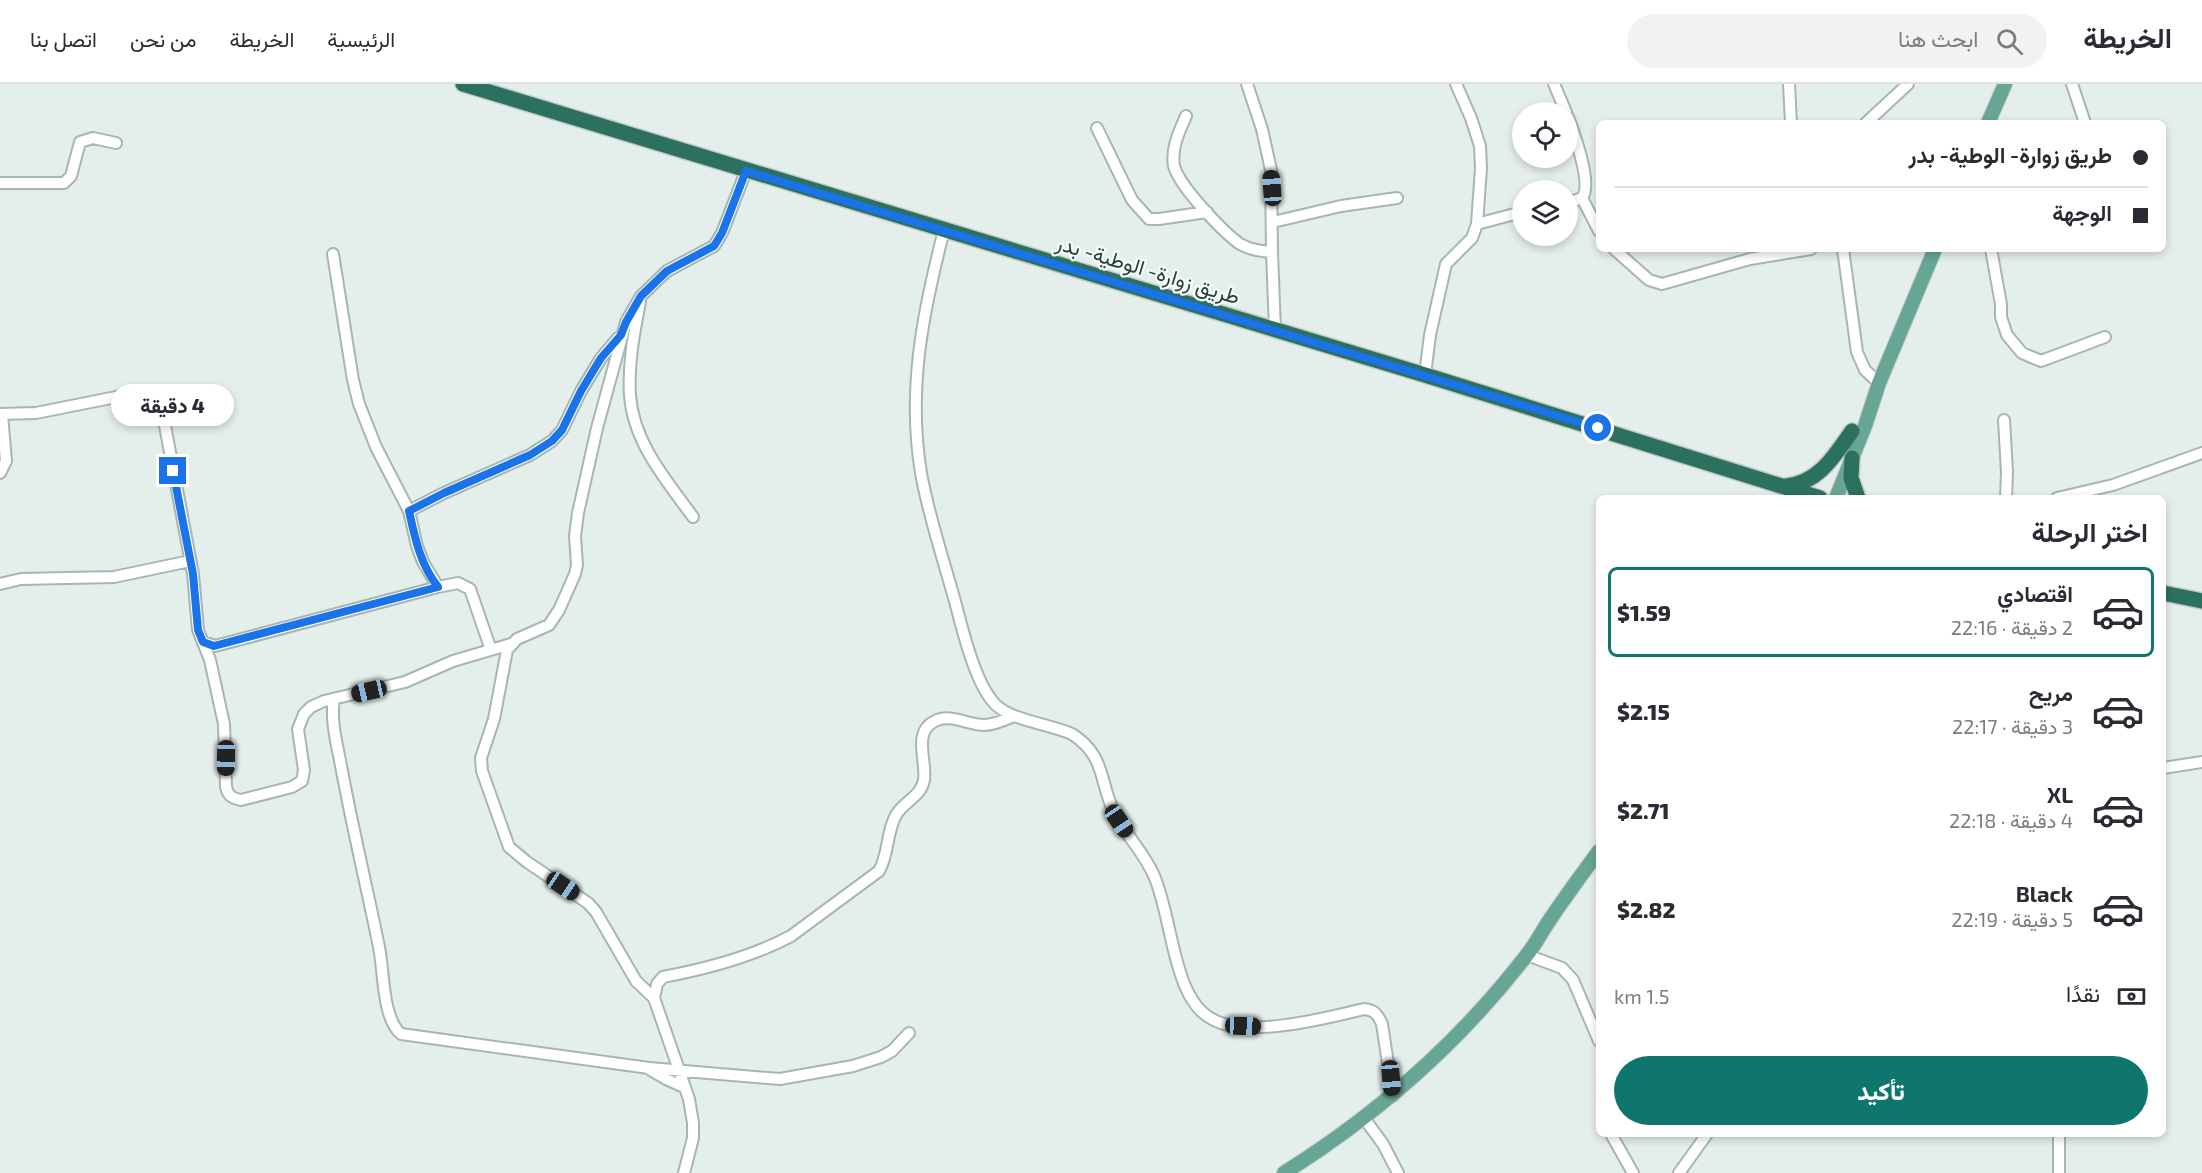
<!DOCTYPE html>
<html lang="ar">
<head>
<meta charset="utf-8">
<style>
	body { margin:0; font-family:"Exo 2",Vazirmatn,sans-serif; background:#f2f2f3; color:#2b2b33; direction:rtl; height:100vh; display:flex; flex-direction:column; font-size:22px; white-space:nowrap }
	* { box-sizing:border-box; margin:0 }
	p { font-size:20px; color:#7c7c81 }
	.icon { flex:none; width:33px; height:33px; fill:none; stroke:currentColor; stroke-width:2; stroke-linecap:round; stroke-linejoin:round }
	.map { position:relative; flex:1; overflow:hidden; direction:ltr }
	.side { position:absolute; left:1596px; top:411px; width:570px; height:642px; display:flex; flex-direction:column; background:#fff; border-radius:9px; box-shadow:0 3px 9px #0003; direction:rtl }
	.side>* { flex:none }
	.top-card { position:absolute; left:1596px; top:36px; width:570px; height:132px; border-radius:9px; box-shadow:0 3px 9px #0003; direction:rtl; display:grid; align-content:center; height:132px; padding:0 18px; background:#fff }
	.buttons { position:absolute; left:1512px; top:18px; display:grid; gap:12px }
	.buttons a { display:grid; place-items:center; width:66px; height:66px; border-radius:50%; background:#fff; box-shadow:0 3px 9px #0003; font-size:30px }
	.end { position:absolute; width:27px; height:27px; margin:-14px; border:8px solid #1a73e8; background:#fff; box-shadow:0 0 0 3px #fff }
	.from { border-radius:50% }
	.bubble { position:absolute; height:42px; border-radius:21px; background:#fff; box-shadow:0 3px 9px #0003; font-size:20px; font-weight:800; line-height:42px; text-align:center; direction:rtl }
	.car { position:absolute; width:18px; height:36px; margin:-18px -9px; border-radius:8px; box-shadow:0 0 4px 2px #0007; background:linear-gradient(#222 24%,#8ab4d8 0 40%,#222 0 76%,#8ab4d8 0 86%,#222 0) }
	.top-card b { display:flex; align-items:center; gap:21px; height:57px; font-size:22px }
	.top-card b+b { border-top:2px solid #e1e1e2 }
	.top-card i { width:15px; height:15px; background:#2b2b33 }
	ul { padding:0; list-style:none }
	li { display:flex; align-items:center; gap:18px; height:90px; margin:0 12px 9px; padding:0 6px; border:3px solid transparent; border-radius:9px }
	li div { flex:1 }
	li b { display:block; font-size:22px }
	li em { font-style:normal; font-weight:800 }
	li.selected { border-color:#0f766e }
	li>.icon { width:54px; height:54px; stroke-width:1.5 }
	h2 { padding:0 18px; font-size:27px; line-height:72px }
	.pay { display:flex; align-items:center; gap:15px; height:66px; padding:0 18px; font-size:22px }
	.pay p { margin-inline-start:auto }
	.cta { display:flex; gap:12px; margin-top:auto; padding:12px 18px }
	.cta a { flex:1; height:69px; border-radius:36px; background:#0f766e; color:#fff; font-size:24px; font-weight:800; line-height:69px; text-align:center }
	header { display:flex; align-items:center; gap:36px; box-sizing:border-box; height:84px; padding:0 30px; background:#fff; border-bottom:2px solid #e1e1e2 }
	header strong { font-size:28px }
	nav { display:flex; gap:33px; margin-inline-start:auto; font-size:21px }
	.search { width:420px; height:54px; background:#f2f2f3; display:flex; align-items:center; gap:15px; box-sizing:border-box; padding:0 21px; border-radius:33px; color:#7c7c81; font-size:22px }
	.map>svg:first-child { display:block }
</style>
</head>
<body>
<header>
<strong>الخريطة</strong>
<div class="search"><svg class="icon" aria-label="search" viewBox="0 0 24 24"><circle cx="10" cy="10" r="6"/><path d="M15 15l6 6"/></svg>ابحث هنا</div>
<nav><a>الرئيسية</a><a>الخريطة</a><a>من نحن</a><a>اتصل بنا</a></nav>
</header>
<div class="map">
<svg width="2202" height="1089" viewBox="0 0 2202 1089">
	<rect width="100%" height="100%" fill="#e4eeea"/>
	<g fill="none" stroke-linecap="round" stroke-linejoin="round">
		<g stroke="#a6b7b1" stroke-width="14">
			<path id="minor" d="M 1247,0 L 1262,45 L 1271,86 L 1272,168 L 1275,246
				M 1554,0 L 1566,28
				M 1789,0 L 1791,39
				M 2072,0 L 2085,39
				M 1186,32 C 1179,48 1171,64 1174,82 C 1179,102 1223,148 1240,160 C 1250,166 1261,167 1272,168
				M 1568,33 C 1574,50 1593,99 1582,114 L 1568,119
				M 1866,39 L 1908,0
				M 1097,44 L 1132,116 L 1149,135 L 1159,135 L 1207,128
				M 0,99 L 64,99 L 71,92 L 80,58 L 93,54 L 116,59
				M 1582,114 L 1599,147
				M 1273,138 L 1341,122 L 1397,114
				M 1477,140 L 1522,128
				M 944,146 C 923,228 907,305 921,389 C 929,434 944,477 956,521 C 963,548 976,602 996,621 C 1013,637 1050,640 1072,650 C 1106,672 1099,697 1114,728 C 1126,752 1145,769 1155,794 C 1167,825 1170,859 1181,891 C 1186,907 1196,927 1212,935 C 1246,955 1327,934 1364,925 C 1375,926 1378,931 1382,940 L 1393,1012
				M 1614,165 L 1649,196 L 1662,200 L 1750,175 L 1811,165
				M 1843,165 L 1857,268 L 1865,286 L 1879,299
				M 1991,165 L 2001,220 L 2001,233 L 2007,251 L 2022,269 L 2041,277 L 2105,253
				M 333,170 L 353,296 L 359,320 L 376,363 L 409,427 L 417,462 L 423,478 L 438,503 L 458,499 L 470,505 L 491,566
				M 640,218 C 634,249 628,279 630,311 C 633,358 666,396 693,433
				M 1425,291 L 1430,251 L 1446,180 L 1472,154 L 1477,140 L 1481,84 L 1480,62 L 1471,34 L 1456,0
				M 0,330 L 36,329 L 136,309 C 151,311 157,318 163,331 L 193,490 L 198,546 L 210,576 L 224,640 L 226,703 C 228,712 232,714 241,716 L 292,703 L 302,697 L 304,686 L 298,645 L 304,630 L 311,623 L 324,617 L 405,598 L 453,577 L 511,560
				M 2004,336 L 2007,388 L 2006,414
				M 0,389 L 6,377 L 2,331
				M 2057,414 L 2113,401 L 2202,369
				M 409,427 L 444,409 L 530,371 L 552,357 L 562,346 L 581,307 L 601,274 L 618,254
				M 0,500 L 21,495 L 114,493 L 190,477
				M 203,558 L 215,562 L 438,503
				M 334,615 C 330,638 338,664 342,687 C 353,746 367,804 379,863 C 384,887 382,934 401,950 L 649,984 L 780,995 L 853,982 L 881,973 L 892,967 L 909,949
				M 2163,684 L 2202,678
				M 1527,871 L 1562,884 L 1573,896 L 1599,957
				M 654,914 L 636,897 L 596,828 L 588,819 L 527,778 L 509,763 L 482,687 L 481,674 L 494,635 L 507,566 L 517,555 L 549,541 L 559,526 L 575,490 L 577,481 L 575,452 L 578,429 L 597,344 L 626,238 L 641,212 L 667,187 L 714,162 L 722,149 L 746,87
				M 649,985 L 666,995 L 684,1003
				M 1364,1034 L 1383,1060 L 1398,1089
				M 1611,1050 L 1633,1089
				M 684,1089 L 693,1054 L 693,1039 L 689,1015 L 654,914 L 657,900 L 663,893 C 706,885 752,873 791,852 L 879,787 C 889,770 886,749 896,731 C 904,717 921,713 924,696 C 927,677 912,648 935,637 C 951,629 967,641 984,641 C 994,641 1005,636 1014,632
				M 1679,1089 L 1707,1050
				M 2059,1089 L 2059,1050"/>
		</g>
		<g stroke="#c1cac8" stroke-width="16">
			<path id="major" d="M 1988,39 L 2005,0
				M 1836,414 L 1865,342 L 1879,299 L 1935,165
				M 1284,1089 C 1378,1030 1458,960 1526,872 C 1535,861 1541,849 1549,837 C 1565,813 1582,790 1599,767"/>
		</g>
		<g stroke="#c1cac8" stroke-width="18">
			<path id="highway" d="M 463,0 L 1425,291 L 1820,414
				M 1852,374 L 1851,394 L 1858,414
				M 1786,402 C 1819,399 1835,371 1852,347
				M 2163,509 L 2202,517"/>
		</g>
		<use href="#minor" stroke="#fff" stroke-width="10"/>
		<use href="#major" stroke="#67a695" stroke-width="14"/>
		<use href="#highway" stroke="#2c7060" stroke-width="15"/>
	</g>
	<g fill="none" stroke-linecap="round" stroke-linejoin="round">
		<path stroke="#1a73e8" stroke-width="8" d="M 173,387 L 193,490 L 198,546 L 203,558 L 214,562 L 438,503 C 420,480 415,454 409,427 L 444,409 L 530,371 L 552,357 L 562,346 L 581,307 L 601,274 L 621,251 L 626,238 L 641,212 L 667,187 L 714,162 L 722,149 L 746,87 L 1598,344"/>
	</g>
	<g text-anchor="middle" stroke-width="4.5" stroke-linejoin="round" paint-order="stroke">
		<g font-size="21" fill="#224239" stroke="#f5faf8">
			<text transform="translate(1148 186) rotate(17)" y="7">طريق زوارة- الوطية- بدر</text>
		</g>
	</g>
</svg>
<div class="buttons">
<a><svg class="icon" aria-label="locate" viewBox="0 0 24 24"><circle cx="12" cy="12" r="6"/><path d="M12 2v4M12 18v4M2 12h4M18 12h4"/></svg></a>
<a><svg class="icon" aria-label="layers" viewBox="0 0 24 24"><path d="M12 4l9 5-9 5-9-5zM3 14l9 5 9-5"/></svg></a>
</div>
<i class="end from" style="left:1598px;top:344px"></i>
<i class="end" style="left:173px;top:387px"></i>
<div class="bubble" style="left:111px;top:300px;width:123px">4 دقيقة</div>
<i class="car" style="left:1272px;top:104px;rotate:356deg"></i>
<i class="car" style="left:369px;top:607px;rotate:257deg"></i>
<i class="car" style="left:226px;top:674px;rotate:181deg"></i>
<i class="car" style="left:1119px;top:737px;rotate:146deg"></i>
<i class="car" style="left:563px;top:802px;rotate:124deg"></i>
<i class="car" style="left:1243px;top:942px;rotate:92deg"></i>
<i class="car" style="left:1391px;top:994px;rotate:175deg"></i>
<div class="top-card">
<b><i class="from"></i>طريق زوارة- الوطية- بدر</b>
<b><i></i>الوجهة</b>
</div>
<section class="side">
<h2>اختر الرحلة</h2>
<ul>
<li class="selected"><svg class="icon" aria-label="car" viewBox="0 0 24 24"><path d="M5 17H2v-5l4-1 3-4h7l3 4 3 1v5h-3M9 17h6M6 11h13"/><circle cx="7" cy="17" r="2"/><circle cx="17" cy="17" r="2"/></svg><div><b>اقتصادي</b><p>2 دقيقة · 22:16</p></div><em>$1.59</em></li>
<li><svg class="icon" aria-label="car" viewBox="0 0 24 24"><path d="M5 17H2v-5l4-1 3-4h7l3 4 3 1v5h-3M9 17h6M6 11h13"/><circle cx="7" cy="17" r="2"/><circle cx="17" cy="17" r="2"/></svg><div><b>مريح</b><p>3 دقيقة · 22:17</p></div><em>$2.15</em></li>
<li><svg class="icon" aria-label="car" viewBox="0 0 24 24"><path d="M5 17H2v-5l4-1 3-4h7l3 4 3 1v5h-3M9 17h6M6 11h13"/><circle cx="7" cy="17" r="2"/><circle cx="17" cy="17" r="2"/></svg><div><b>XL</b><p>4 دقيقة · 22:18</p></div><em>$2.71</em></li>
<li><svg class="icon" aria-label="car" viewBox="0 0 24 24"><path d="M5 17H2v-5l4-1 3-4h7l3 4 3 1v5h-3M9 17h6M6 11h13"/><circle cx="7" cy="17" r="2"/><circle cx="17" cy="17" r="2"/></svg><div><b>Black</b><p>5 دقيقة · 22:19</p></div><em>$2.82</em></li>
</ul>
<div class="pay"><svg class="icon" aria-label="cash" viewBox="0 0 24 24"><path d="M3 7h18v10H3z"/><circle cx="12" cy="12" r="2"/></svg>نقدًا<p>1.5 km</p></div>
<div class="cta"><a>تأكيد</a></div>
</section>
</div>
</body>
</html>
